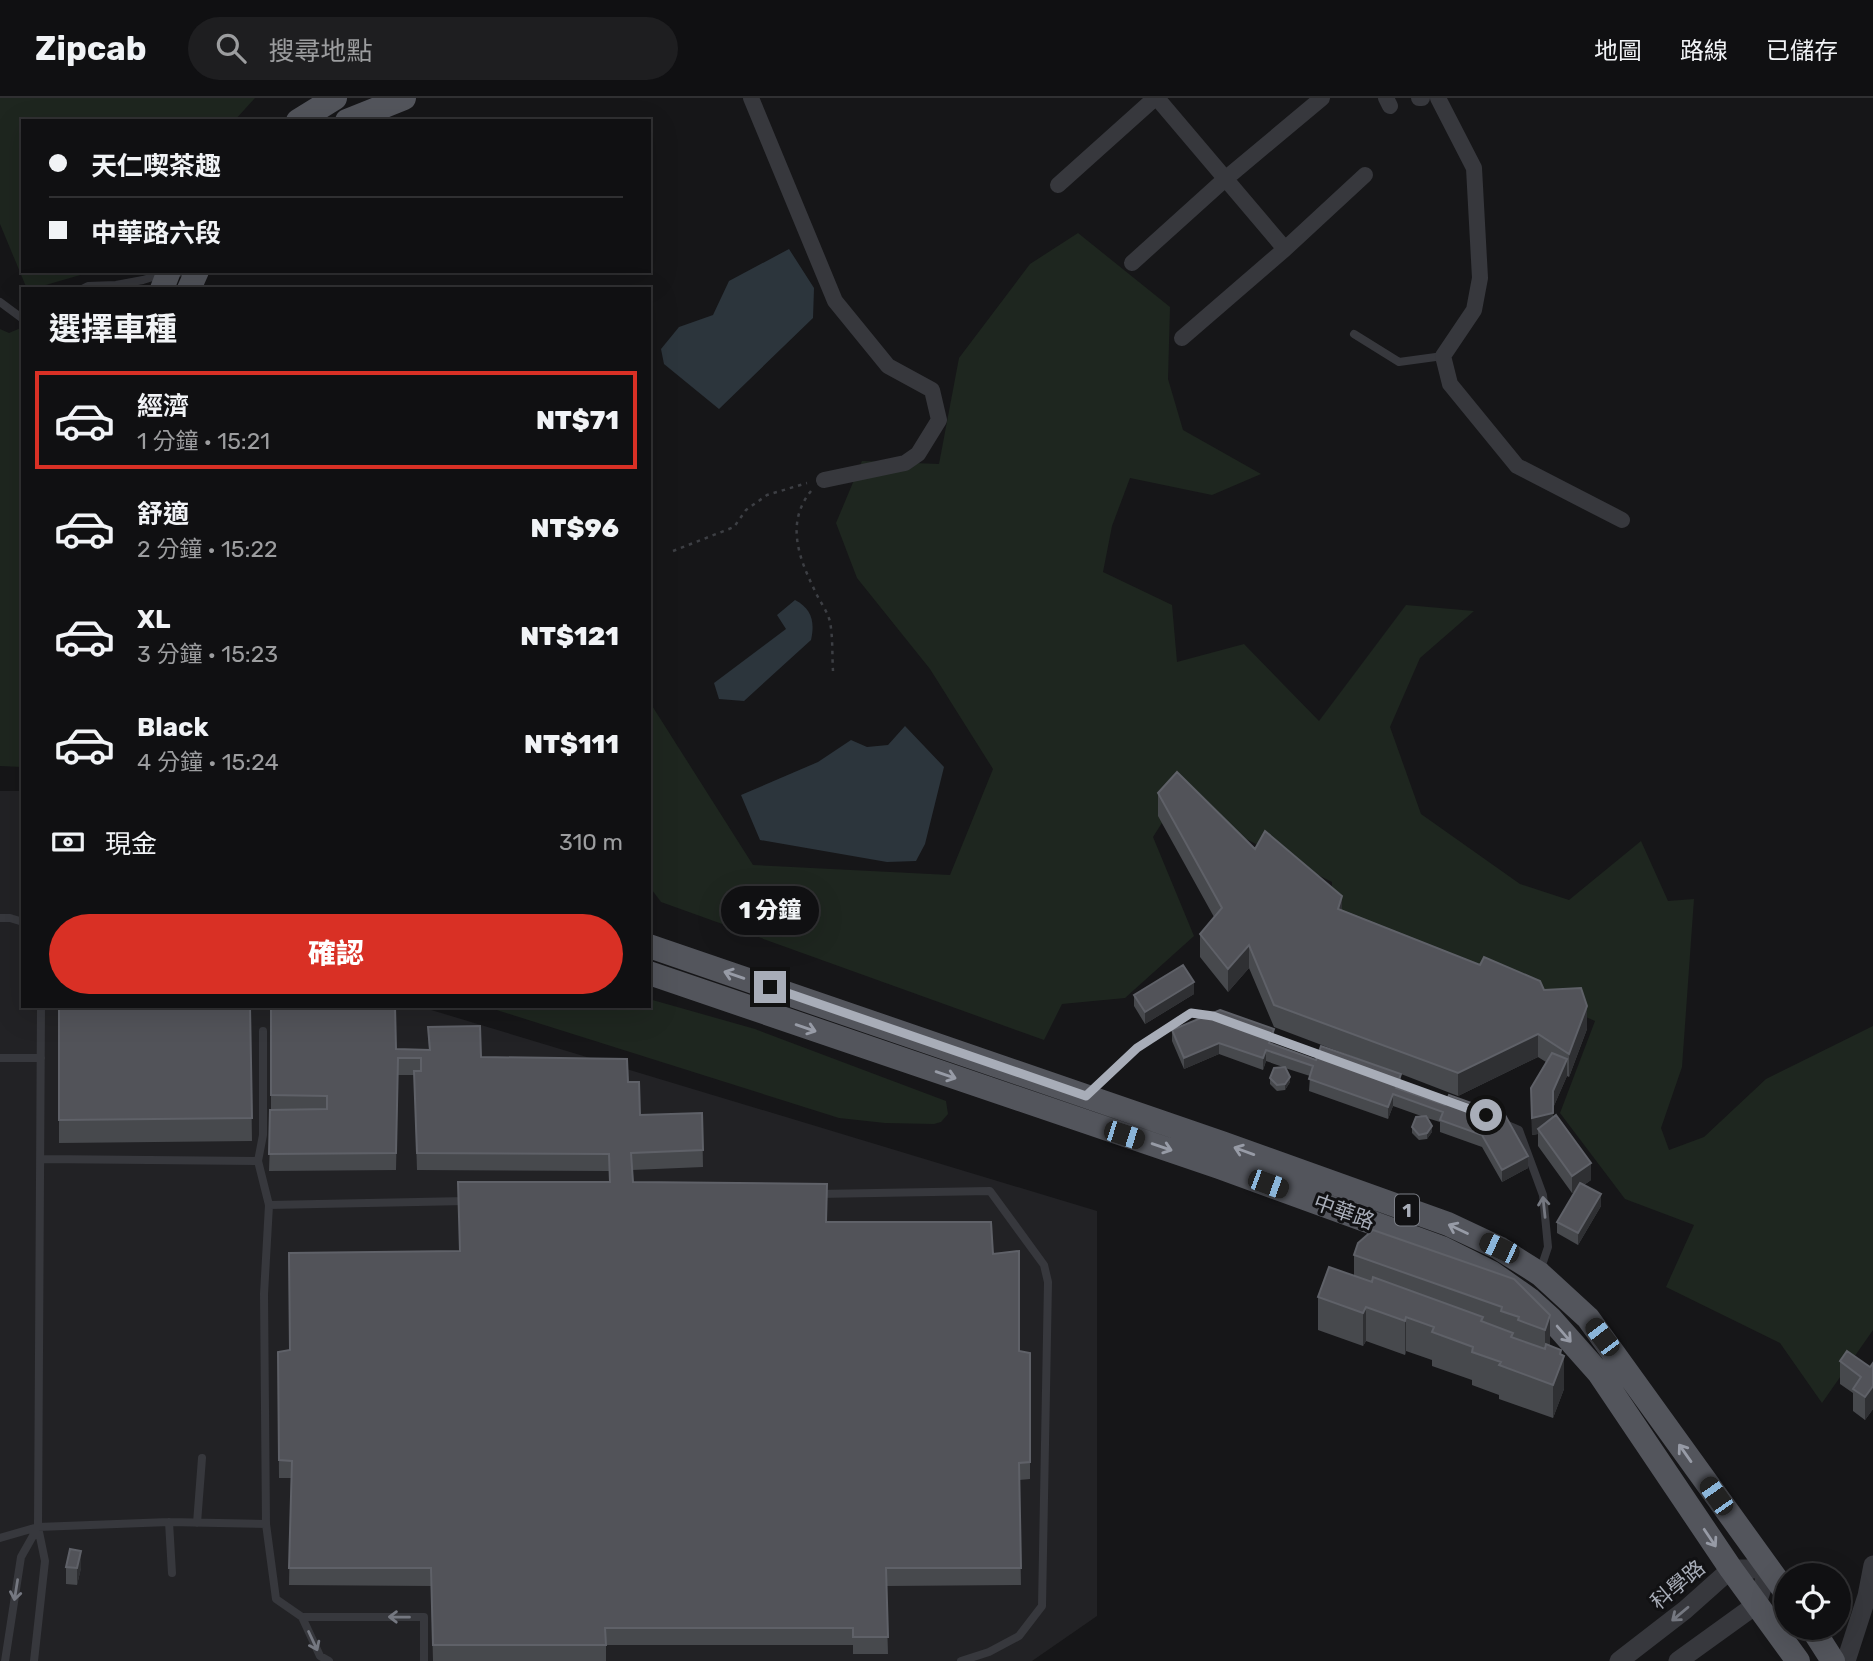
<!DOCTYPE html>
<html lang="zh-TW">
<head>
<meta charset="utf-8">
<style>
	body { margin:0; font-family:Rubik,"Noto Sans TC",sans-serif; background:#1e1e20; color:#f1f3f6; height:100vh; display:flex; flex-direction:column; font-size:26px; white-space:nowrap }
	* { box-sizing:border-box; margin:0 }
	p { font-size:23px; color:#9c9d9f }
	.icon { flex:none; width:38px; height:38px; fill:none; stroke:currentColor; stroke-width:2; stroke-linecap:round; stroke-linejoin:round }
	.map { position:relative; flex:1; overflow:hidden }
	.drawer { position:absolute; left:21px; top:189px; width:630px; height:721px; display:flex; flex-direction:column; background:#101012; border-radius:0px; box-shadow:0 7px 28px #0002,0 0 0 2px #303032 }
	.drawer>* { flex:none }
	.hud { position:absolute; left:21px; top:21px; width:630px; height:154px; border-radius:0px; box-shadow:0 7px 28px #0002,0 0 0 2px #303032; display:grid; align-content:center; height:154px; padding:0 28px; background:#101012 }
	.controls { position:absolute; left:1774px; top:1465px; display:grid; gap:14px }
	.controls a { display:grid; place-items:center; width:77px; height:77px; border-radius:50%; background:#101012; box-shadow:0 7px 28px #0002,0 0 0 2px #303032; font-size:35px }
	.end { position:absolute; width:32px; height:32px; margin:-16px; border:9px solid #a8adb8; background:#111; box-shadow:0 0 0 4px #111 }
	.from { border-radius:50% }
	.bubble { position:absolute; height:49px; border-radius:24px; background:#101012; box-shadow:0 7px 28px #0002,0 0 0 2px #303032; font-size:23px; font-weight:800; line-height:49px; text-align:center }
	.car { position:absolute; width:21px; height:42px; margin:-21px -10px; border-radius:9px; box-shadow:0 0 5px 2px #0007; background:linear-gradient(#222 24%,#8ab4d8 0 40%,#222 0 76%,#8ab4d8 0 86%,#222 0) }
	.hud b { display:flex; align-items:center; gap:24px; height:66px; font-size:26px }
	.hud b+b { border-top:2px solid #303032 }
	.hud i { width:18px; height:18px; background:#f1f3f6 }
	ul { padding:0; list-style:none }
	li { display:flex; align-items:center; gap:21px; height:98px; margin:0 14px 10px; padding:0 14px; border:4px solid transparent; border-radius:0px }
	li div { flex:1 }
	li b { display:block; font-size:26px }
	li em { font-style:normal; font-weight:800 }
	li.selected { border-color:#d93025 }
	li>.icon { width:63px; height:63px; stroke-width:1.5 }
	h2 { padding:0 28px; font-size:32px; line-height:84px }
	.pay { display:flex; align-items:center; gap:18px; height:77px; padding:0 28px; font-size:26px }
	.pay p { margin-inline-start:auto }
	.action { display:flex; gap:14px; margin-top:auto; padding:14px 28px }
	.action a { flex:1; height:80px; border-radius:42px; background:#d93025; color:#fff; font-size:28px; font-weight:800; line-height:80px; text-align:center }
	header { display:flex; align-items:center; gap:42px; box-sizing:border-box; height:98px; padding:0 35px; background:#101012; border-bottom:2px solid #303032 }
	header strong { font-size:33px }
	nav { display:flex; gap:38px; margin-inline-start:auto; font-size:24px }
	.search { width:490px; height:63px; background:#1e1e20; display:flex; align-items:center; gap:18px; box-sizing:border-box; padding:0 24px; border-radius:38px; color:#9c9d9f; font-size:26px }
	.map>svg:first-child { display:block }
</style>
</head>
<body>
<header>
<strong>Zipcab</strong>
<div class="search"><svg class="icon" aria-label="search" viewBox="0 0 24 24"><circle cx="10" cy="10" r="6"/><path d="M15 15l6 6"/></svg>搜尋地點</div>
<nav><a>地圖</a><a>路線</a><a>已儲存</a></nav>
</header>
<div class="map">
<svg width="1873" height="1563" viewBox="0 0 1873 1563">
	<rect width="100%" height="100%" fill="#161618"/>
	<path fill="#222225" d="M 0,693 L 23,693 L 23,908 L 418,908 L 1097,1113 L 1097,1518 L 1032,1563 L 0,1563 Z"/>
	<path fill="#1e261f" d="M 0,0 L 255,0 L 234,23 L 23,23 L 23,173 L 94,173 L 32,191 L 27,191 L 0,126 Z
		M 1078,135 L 1170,209 L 1168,281 L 1183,332 L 1261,376 L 1212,397 L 1130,380 L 1112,428 L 1103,474 L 1172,507 L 1177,564 L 1244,546 L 1319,623 L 1406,507 L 1474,513 L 1420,560 L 1390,629 L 1421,716 L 1520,786 L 1569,802 L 1641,743 L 1668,803 L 1694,801 L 1682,969 L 1661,1030 L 1669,1052 L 1704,1039 L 1766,981 L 1873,928 L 1873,1232 L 1822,1305 L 1780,1245 L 1666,1189 L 1694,1127 L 1625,1101 L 1560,1015 L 1595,923 L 1556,906 L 1332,828 L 1332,784 L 1242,739 L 1177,701 L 1153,739 L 1194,838 L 1125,900 L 1062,906 L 1044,942 L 661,804 L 649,788 L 649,603 L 753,767 L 950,777 L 993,671 L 930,571 L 857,480 L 836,425 L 862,363 L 939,366 L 959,260 L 1030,166 Z
		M 23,229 L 23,669 L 0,668 L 0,231 L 9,235 Z
		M 649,901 L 755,931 L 946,1003 L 948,1016 L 941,1024 L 934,1026 L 885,1025 L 839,1020 L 484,908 L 649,908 Z"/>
	<path fill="#2c353c" d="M 789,151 L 814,190 L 813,220 L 719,311 L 664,266 L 661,251 L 679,229 L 713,217 L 729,183 Z
		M 795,502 C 812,511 815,524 811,542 L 744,603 L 719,601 L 714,585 L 786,531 L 777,517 Z
		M 905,628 L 944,669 L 925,746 L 916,763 L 887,764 L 760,742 L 741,697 L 818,664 L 851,642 L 867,649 L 888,647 Z"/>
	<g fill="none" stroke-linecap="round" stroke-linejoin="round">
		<path stroke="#3d3f44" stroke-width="2.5" stroke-dasharray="3.5 5" stroke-linecap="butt" d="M 811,393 C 785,425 799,461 816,495 C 820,504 828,514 830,524 C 833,539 832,558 833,573
			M 673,453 L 734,429 L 746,412 L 767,397 L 807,385"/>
		<path stroke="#37383d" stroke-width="8" d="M 82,191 L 88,188 L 116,187 L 143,182 L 169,174 L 193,175
			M 0,204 L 23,221
			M 1354,236 L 1399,264 L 1443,258
			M 0,820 L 10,820 L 23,824
			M 263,933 L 263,1037 L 258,1063 L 269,1107 L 264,1196 L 266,1426 L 276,1501 L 302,1519 L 320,1558 L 329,1563
			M 1265,937 L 1325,959
			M 0,960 L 41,960
			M 1393,984 L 1457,1007
			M 1090,994 L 1137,950 L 1191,915 L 1217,920
			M 1505,1026 L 1519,1032 L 1543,1097 L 1548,1149 L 1540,1173
			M 42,1061 L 258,1063
			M 818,1096 L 990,1093 L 1044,1167 L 1048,1184 L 1042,1508 L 1019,1538 L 989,1554 L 961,1563
			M 269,1107 L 466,1103
			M 169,1424 L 172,1475
			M 197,1425 L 202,1360
			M 0,1440 L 38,1429 L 169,1424 L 266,1426
			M 302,1519 L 424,1519 L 424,1563
			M 5,1563 L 21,1459 L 38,1429
			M 34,1563 L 45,1463 L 38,1429 L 41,908"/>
		<path stroke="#37383d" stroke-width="16" d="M 751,0 L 835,203 L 888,268 L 932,292 L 939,322 L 918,356 L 905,365 L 824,382
			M 1157,0 L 1285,151
			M 1386,0 L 1390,8
			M 1419,0 L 1422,0
			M 1438,0 L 1474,70 L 1480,180 L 1474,212 L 1443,258 L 1450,286 L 1517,368 L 1622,422
			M 1058,87 L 1155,0
			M 1132,165 L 1224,82 L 1322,0
			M 1182,240 L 1285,151 L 1365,77"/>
		<path stroke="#37383d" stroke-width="19" d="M 1619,1563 L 1685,1512 L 1731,1471 L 1768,1471 L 1757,1506 L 1678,1563
			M 1846,1563 L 1867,1498 L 1873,1467"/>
		<path stroke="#53555c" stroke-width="24" d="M 298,23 L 335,0
			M 347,23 L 404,0
			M 162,191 L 169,173
			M 189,191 L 197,173
			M 649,848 L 1222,1045 L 1448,1126 L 1499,1150 L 1540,1176 L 1588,1220 L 1787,1496
			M 649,875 L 1219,1069 L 1442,1150 L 1492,1175 L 1529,1201 L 1551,1221 L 1599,1275 L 1731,1471 L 1798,1563
			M 1812,1530 L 1833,1563"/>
	</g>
	<path fill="#47494d" d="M 1158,695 L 1255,751 L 1342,812 L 1544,892 L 1587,931 L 1569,979 L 1567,978 L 1553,1010 L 1553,1020 L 1591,1082 L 1584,1087 L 1601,1108 L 1578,1147 L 1557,1135 L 1557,1124 L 1575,1093 L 1572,1095 L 1538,1048 L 1538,1036 L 1532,1037 L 1531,990 L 1546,964 L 1538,959 L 1458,998 L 1401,976 L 1401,987 L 1399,991 L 1445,1007 L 1528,1070 L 1502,1084 L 1482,1049 L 1440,1034 L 1440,1024 L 1427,1020 L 1432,1034 L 1427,1041 L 1419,1042 L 1412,1035 L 1412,1029 L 1424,1019 L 1393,1008 L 1388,1021 L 1309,993 L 1310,978 L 1285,970 L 1290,984 L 1285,992 L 1277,993 L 1270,986 L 1270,980 L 1283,969 L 1266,963 L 1263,972 L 1219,956 L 1184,971 L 1172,943 L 1172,932 L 1274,942 L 1272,946 L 1316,962 L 1372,966 L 1274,929 L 1249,870 L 1228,894 L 1200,859 L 1200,836 L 1214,819 L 1158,718 Z
		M 1194,896 L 1145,926 L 1134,908 L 1134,897 Z
		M 59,908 L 250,908 L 252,1043 L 59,1045 Z
		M 271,908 L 396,951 L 429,952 L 428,929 L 481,959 L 628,984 L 640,1017 L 702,1015 L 703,1069 L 632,1072 L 633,1084 L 827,1124 L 993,1156 L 1019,1254 L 1030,1255 L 1030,1381 L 1019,1382 L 1021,1487 L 886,1488 L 888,1556 L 853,1556 L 853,1547 L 606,1547 L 606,1563 L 433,1563 L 431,1488 L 289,1487 L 291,1380 L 279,1380 L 278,1271 L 290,1252 L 459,1153 L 610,1084 L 609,1073 L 417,1072 L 414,977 L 398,977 L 396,1072 L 269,1073 L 271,1012 Z
		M 1354,1157 L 1550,1217 L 1550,1248 L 1561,1257 L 1564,1291 L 1553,1320 L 1499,1301 L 1499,1297 L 1472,1287 L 1472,1282 L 1432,1268 L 1432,1262 L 1406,1253 L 1405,1257 L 1366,1243 L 1363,1248 L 1318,1232 L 1318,1199 L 1354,1178 Z
		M 1840,1263 L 1870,1269 L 1873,1265 L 1873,1311 L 1865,1322 L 1853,1313 L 1853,1295 L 1840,1286 Z
		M 66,1469 L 81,1470 L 77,1487 L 66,1486 Z"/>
	<path fill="#2f3033" d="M 1342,798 L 1342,820 L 1338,811 Z
		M 1249,847 L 1249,870 L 1228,894 L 1228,871 Z
		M 1194,884 L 1194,896 L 1145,926 L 1145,914 Z
		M 1587,908 L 1587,931 L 1569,979 L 1569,956 Z
		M 1274,931 L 1274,942 L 1270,953 L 1269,945 Z
		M 1538,936 L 1538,959 L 1458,998 L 1458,975 Z
		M 1219,945 L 1219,956 L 1184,971 L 1184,960 Z
		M 1266,952 L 1266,963 L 1263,972 L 1263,960 Z
		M 1567,961 L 1567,978 L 1553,1010 L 1553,993 Z
		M 1401,976 L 1401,987 L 1397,998 L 1396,990 Z
		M 1290,979 L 1290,984 L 1285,992 L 1285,986 Z
		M 1393,996 L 1393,1008 L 1388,1021 L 1388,1009 Z
		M 1553,1015 L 1553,1032 L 1538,1031 L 1538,1036 L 1532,1037 L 1532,1020 Z
		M 1432,1028 L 1432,1034 L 1427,1041 L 1427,1035 Z
		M 1528,1058 L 1528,1070 L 1502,1084 L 1502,1072 Z
		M 1591,1065 L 1591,1082 L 1572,1095 L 1572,1078 Z
		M 1601,1096 L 1601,1108 L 1578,1147 L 1578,1135 Z
		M 1366,1209 L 1366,1243 L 1363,1248 L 1363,1215 Z
		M 1550,1217 L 1550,1251 L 1545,1265 L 1545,1232 Z
		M 1406,1219 L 1406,1253 L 1405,1257 L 1405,1223 Z
		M 1561,1252 L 1561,1264 L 1564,1258 L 1564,1291 L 1553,1320 L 1553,1287 Z
		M 1873,1288 L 1873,1311 L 1865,1322 L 1865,1299 Z
		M 81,1453 L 81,1470 L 77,1487 L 77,1470 Z"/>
	<path fill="#525359" stroke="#5f6168" stroke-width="2" d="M 1177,674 L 1255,751 L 1265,733 L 1342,798 L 1338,811 L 1480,867 L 1484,859 L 1540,883 L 1544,892 L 1581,890 L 1587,908 L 1569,956 L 1538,936 L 1458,975 L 1274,907 L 1249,847 L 1228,871 L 1200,836 L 1222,810 L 1158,695 Z
		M 1183,867 L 1194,884 L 1145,914 L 1134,897 Z
		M 59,908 L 250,908 L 252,1020 L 59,1022 Z
		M 271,908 L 395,908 L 396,951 L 430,952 L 428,929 L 480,928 L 481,959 L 627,961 L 628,984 L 639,984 L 640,1017 L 702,1015 L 703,1052 L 631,1055 L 633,1084 L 827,1086 L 826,1124 L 991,1124 L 993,1156 L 1019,1153 L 1019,1253 L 1030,1255 L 1030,1364 L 1019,1365 L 1021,1470 L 886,1470 L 888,1539 L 853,1539 L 853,1530 L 605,1530 L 606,1547 L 433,1547 L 431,1470 L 289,1470 L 292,1363 L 279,1362 L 278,1254 L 290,1252 L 289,1155 L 460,1153 L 458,1084 L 610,1084 L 609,1056 L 417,1055 L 414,973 L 421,973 L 421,960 L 398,960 L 396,1055 L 269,1056 L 270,1012 L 327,1011 L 327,998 L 271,997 Z
		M 1220,912 L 1274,931 L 1269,945 L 1316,962 L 1321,948 L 1401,976 L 1396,990 L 1445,1007 L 1449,997 L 1505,1017 L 1528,1058 L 1502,1072 L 1482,1037 L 1440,1022 L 1443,1014 L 1393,996 L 1388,1009 L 1309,981 L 1313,968 L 1266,952 L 1263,960 L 1219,945 L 1184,960 L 1172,932 Z
		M 1552,955 L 1567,961 L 1553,993 L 1553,1015 L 1532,1020 L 1531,990 Z
		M 1285,969 L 1290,979 L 1285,986 L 1277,987 L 1270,980 L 1274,970 Z
		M 1556,1017 L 1591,1065 L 1572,1078 L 1538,1031 Z
		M 1426,1018 L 1432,1028 L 1427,1035 L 1419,1037 L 1412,1029 L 1416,1019 Z
		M 1580,1085 L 1601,1096 L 1578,1135 L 1557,1124 Z
		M 1373,1132 L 1514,1181 L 1550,1217 L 1545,1232 L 1518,1222 L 1519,1219 L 1501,1213 L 1502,1209 L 1354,1157 L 1358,1145 Z
		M 1329,1169 L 1372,1184 L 1373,1179 L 1483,1219 L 1481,1223 L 1513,1235 L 1511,1239 L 1545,1251 L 1546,1246 L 1561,1252 L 1560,1256 L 1564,1258 L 1553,1287 L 1499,1267 L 1501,1264 L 1472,1254 L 1473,1249 L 1432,1234 L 1434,1229 L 1406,1219 L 1405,1223 L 1366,1209 L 1363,1215 L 1318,1199 Z
		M 1847,1253 L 1870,1269 L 1873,1265 L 1873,1288 L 1865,1299 L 1853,1291 L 1861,1279 L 1840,1263 Z
		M 70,1451 L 81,1453 L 77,1470 L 66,1469 Z"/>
	<defs><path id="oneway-shaft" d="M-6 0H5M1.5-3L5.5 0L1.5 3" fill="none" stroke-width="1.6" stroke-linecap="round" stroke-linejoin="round" transform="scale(1.75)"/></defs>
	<g stroke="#979ba6">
		<use href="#oneway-shaft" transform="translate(734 877) rotate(-161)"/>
		<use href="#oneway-shaft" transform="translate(806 930) rotate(19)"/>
		<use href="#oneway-shaft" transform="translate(946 977) rotate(19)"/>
		<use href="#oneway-shaft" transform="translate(1162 1049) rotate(19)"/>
		<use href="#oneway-shaft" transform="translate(1244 1053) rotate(-160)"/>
		<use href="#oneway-shaft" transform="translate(1458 1131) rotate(-155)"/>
		<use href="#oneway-shaft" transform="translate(1564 1236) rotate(49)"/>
		<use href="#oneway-shaft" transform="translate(1685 1355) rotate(-125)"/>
		<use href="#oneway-shaft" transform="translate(1710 1440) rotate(56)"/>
	</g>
	<g stroke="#757881">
		<use href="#oneway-shaft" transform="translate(1544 1109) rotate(-96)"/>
		<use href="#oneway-shaft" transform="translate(16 1492) rotate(99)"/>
		<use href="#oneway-shaft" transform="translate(1680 1516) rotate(140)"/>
		<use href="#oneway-shaft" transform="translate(399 1519) rotate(-179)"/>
		<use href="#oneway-shaft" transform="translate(313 1543) rotate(65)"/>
	</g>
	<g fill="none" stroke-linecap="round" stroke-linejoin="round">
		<path stroke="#a8adb8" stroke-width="9" d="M 770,889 L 1086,998 L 1137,950 L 1191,915 L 1213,918 L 1486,1017"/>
	</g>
	<g text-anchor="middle" stroke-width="6" stroke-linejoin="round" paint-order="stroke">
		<rect fill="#111113" stroke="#7b7e86" stroke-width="2" x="1395" y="1096.5" width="24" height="31" rx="5"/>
		<g font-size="19" font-weight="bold" fill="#a8adb8">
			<text x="1407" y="1119">1</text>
		</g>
		<g font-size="21" fill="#a8adb8" stroke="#111113">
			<text transform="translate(1344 1114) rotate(20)" y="7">中華路</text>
			<text transform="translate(1678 1487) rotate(-40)" y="7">科學路</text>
		</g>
	</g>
</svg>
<div class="controls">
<a><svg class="icon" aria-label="locate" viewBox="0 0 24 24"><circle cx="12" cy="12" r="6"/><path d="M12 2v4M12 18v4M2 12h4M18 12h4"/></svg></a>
</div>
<i class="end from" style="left:1486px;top:1017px"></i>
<i class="end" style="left:770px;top:889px"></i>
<div class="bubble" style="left:721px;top:788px;width:98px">1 分鐘</div>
<i class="car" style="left:1124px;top:1037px;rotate:108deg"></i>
<i class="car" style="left:1268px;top:1086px;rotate:110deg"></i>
<i class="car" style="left:1499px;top:1150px;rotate:295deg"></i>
<i class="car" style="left:1602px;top:1239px;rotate:323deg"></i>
<i class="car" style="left:1716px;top:1398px;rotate:325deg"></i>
<div class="hud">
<b><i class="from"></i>天仁喫茶趣</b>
<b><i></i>中華路六段</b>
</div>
<section class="drawer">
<h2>選擇車種</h2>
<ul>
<li class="selected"><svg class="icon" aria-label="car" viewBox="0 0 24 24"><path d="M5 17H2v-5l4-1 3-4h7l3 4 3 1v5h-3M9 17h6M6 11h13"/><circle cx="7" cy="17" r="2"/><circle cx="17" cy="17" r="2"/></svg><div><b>經濟</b><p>1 分鐘 · 15:21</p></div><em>NT$71</em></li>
<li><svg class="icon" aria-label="car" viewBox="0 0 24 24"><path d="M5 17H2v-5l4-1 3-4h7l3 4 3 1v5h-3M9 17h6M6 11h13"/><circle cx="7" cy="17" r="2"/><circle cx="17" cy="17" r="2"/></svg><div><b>舒適</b><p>2 分鐘 · 15:22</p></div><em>NT$96</em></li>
<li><svg class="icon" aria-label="car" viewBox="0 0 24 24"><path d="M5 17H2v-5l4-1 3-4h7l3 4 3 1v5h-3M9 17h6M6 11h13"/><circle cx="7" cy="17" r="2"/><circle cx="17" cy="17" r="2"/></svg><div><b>XL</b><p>3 分鐘 · 15:23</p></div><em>NT$121</em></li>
<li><svg class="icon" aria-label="car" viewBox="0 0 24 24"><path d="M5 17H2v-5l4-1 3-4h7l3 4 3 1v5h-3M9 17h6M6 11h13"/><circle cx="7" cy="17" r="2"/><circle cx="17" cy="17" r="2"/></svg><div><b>Black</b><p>4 分鐘 · 15:24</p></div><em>NT$111</em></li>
</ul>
<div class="pay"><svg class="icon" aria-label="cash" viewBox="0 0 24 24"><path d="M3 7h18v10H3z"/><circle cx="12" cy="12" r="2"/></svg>現金<p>310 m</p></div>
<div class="action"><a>確認</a></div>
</section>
</div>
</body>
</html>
